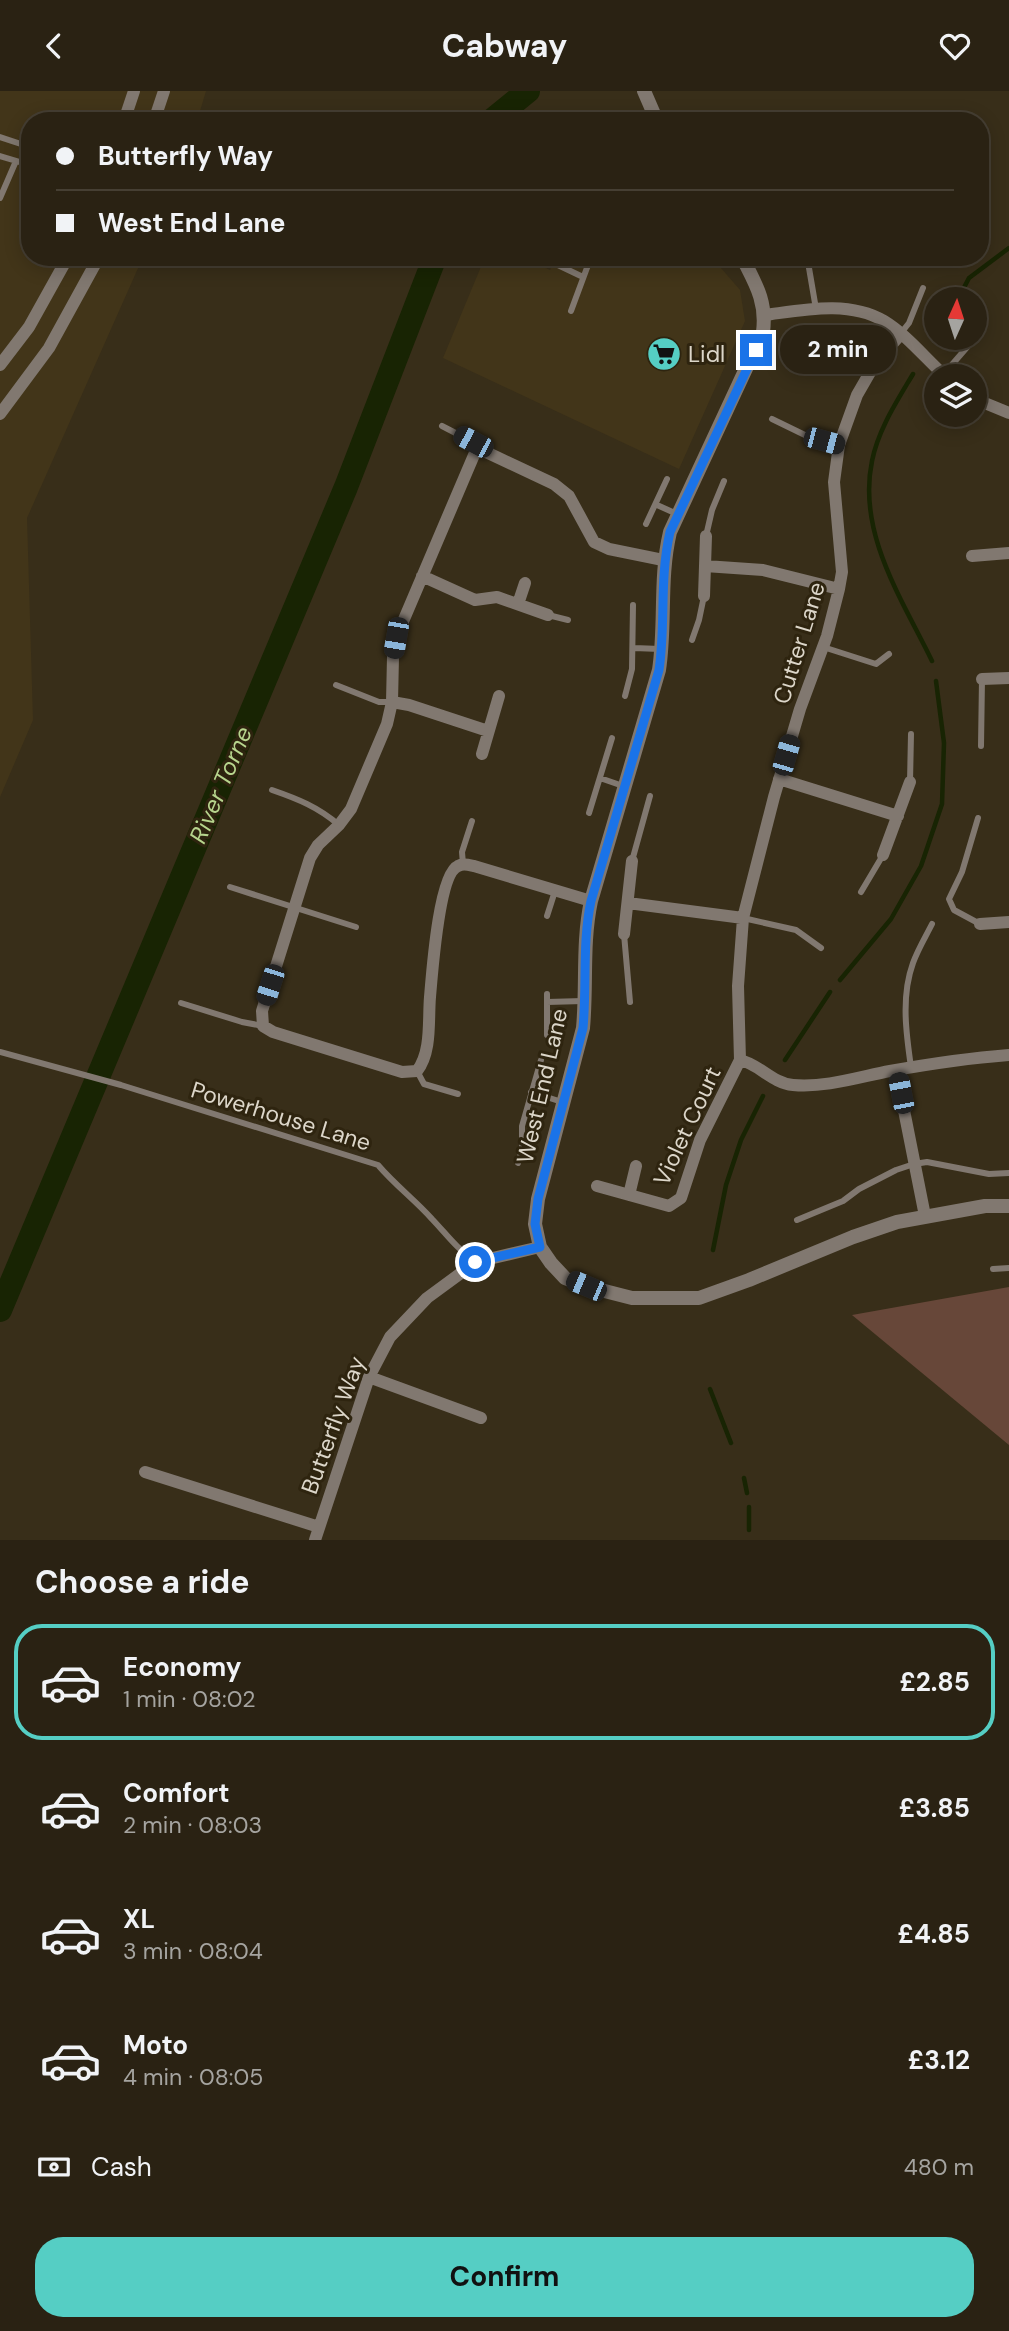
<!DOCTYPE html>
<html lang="en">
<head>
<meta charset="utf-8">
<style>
	body { margin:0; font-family:"DM Sans",sans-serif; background:#322a1c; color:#f1f3f6; height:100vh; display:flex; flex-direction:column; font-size:26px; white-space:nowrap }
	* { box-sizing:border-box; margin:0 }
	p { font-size:23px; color:#a5a4a0 }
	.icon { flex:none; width:38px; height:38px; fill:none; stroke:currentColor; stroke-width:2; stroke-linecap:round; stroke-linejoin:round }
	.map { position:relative; height:1449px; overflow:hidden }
	.panel { display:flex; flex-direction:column; background:#2a2213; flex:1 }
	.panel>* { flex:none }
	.banner { position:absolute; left:21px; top:21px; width:968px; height:154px; border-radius:28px; box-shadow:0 4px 18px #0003,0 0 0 2px #463f33; display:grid; align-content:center; height:154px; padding:0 35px; background:#2a2213 }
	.needle { width:46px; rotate:3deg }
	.fabs { position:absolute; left:924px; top:196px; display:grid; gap:14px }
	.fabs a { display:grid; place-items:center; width:63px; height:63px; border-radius:50%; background:#2a2213; box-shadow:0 4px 18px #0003,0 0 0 2px #463f33; font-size:35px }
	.end { position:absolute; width:32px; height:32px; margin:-16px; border:9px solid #1a73e8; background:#fff; box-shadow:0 0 0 4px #fff }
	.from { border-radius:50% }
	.bubble { position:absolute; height:49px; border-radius:24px; background:#2a2213; box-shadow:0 4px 18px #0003,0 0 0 2px #463f33; font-size:23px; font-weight:700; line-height:49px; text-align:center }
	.car { position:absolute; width:21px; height:42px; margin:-21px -10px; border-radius:9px; box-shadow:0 0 5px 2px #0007; background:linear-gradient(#222 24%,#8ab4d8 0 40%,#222 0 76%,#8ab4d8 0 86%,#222 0) }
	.banner b { display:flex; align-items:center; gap:24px; height:66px; font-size:26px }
	.banner b+b { border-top:2px solid #463f33 }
	.banner i { width:18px; height:18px; background:#f1f3f6 }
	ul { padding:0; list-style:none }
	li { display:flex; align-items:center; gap:21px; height:116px; margin:0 14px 10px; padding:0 21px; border:4px solid transparent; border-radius:28px }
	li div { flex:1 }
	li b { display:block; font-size:26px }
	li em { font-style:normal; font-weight:700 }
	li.current { border-color:#55cec4 }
	li>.icon { width:63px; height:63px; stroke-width:1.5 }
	h2 { padding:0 35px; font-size:32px; line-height:84px }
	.pay { display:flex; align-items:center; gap:18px; height:77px; padding:0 35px; font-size:26px }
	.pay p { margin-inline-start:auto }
	.action { display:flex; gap:14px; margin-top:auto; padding:14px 35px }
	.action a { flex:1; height:80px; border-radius:28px; background:#55cec4; color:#111; font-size:28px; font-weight:700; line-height:80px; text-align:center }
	header { display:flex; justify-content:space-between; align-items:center; height:91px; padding:0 35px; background:#2a2213; font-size:32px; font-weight:700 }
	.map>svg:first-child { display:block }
</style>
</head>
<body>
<header><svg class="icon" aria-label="back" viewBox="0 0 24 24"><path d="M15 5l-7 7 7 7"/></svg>Cabway<svg class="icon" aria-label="heart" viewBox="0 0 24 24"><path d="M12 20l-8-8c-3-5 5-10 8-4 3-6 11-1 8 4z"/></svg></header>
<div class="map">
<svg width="1009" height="1449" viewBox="0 0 1009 1449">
	<rect width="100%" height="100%" fill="#382e19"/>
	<path fill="#423519" d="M 0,0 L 206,0 L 197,30 L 30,30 L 30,166 L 143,166 L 27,427 L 33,629 L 0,706 Z
		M 485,166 L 522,166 L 550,179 L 555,166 L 703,166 L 714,169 L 740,199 L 745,230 L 679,378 L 443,267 Z"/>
	<path fill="#674739" d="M 1009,1196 L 1009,1354 L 852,1224 Z"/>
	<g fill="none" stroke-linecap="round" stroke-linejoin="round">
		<path stroke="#182403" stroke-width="4.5" d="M 958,208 L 969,187 L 1009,157
			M 936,251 L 938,247
			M 913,283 C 897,310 878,339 872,370 C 857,442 902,508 932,570
			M 840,889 L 891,828 L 921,775 L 942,713 L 944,652 L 936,590
			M 785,969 L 830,901
			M 713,1159 L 726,1094 L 741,1049 L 763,1005
			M 710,1298 L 731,1352
			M 744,1387 L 747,1402
			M 749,1439 L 749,1416"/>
		<path stroke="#182403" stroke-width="24" d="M 491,30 L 528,0
			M 0,1219 L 346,396 L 435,166"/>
		<path stroke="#817870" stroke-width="6" d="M 0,46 L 30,56
			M 0,65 L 30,74
			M 0,107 L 16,70
			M 541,166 L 583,186
			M 809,177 L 816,218
			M 571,220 L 591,166
			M 901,242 L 909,232 L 923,197
			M 975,246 L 978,221
			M 943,284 L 975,247
			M 772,328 L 809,346 L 839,354
			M 442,335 L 473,351 L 479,359
			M 657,414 L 677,423
			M 646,433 L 667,388
			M 706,445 L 712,419 L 724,390
			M 548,524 L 568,529
			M 692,549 L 699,529 L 704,505
			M 823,556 L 876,573 L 889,563
			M 634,557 L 660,558
			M 336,594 L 379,611 L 391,611
			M 625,605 L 632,578 L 633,514
			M 981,655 L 982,588
			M 600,687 L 623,695
			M 910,691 L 911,643
			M 272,699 C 298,708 318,716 339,734
			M 589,722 L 612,647
			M 978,727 L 962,781 L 949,808 L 954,819 L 980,833
			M 632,770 L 650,705
			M 463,773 L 462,761 L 472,730
			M 230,796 L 356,836
			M 861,801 L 883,764
			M 547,825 L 555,800
			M 743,827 L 796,839 L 821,857
			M 624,843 L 630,911
			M 547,903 L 547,944
			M 547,911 L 583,910
			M 181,912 L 242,931 L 263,935
			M 0,961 L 121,994 L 378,1074 C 395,1094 415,1109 432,1128 C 449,1146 455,1156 476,1171
			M 911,976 C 906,942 901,905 913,872 C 918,858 926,845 932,833
			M 417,980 L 424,993 L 458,1003
			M 531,1001 L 562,1011
			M 518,1072 L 522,1059 L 522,1035 L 541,969
			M 797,1129 L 843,1110 L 859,1098 L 896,1079 L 914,1073 L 927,1071 L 989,1083 L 1009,1082
			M 993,1178 L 1009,1177"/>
		<path stroke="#817870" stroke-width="12" d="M 124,30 L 134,0
			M 154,30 L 164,0
			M 765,224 C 803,219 849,209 884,230 C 907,244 925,267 945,285
			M 0,274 L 29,236 L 68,166
			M 975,308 L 1009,322
			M 0,323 L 49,257 L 99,166
			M 972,465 L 1009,462
			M 705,475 L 763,479 L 839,498
			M 422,485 L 475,509 L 497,506 L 548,524
			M 704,505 L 706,445
			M 518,513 L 525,492
			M 982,588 L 1009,587
			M 392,611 L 409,614 L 488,640
			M 482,663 L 499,605
			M 779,688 L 898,725
			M 883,764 L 910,691
			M 591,810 L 474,775 C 469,774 463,772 458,775 C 439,783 432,883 430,906 C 428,929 432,961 417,980 L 402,981 L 273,941 L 263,935 L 262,920 L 310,767 L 318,754 L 339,734 L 351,718 L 387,633 L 392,611 L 393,566 L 396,547 L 474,364 L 479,359 L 486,361 L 554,393 L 569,405 L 594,451 L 609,458 L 663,469
			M 628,812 L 743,827
			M 980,833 L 1009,831
			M 624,843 L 632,770
			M 740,969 C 759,973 772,992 793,994 C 825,997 859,986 890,980 C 929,973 970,967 1009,964
			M 896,979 L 925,1125
			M 597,1095 L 669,1115 L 681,1107 L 700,1049 L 740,969 L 738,895 L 743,827 L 774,706 L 800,618 L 827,545 L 839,498 L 842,481 L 834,391 L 839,354 L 857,304 L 876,271 L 901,243
			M 629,1104 L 636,1075
			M 369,1286 L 481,1327
			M 145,1381 L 319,1436
			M 315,1449 L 369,1286 L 390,1246 L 427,1207 L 476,1171 L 540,1156"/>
		<path stroke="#817870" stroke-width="14" d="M 644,0 L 657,30
			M 742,166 C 755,192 767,210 763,241 L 670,441 C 659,488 666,533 659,579 L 591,810 C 582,852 587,894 583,937 L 538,1108 L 535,1133 L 540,1156 L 551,1172 L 565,1187 L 585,1195 L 632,1207 L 699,1207 L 749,1189 L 853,1146 L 897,1131 L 985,1115 L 1009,1115"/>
	</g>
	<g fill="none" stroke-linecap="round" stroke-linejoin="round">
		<path stroke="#1a73e8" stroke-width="9" d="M 475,1171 L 540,1156 L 535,1133 L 538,1108 L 583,937 C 587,894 582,852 591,810 L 659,579 C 666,533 659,489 670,441 L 756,259"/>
	</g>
	<defs>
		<g id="supermarket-disc" transform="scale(1.75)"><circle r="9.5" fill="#55cec4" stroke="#2e240f"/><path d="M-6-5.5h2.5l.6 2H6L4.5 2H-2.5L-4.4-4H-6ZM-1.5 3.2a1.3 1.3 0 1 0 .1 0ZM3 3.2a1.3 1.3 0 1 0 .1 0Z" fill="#111"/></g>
	</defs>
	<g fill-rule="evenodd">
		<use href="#supermarket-disc" x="664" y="263"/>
	</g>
	<g text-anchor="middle" stroke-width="6" stroke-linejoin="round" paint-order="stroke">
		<g font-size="23" fill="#dcd6c9" stroke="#2e240f" text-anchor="start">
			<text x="688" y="271">Lidl</text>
		</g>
		<g font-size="23" fill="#dcd6c9" stroke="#2e240f">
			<text transform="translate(799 552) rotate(-73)" y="8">Cutter Lane</text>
			<text transform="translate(542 995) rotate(-77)" y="8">West End Lane</text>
			<text transform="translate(281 1025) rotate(17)" y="8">Powerhouse Lane</text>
			<text transform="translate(687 1035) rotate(-65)" y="8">Violet Court</text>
			<text transform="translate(333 1334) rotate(-70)" y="8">Butterfly Way</text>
		</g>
		<g font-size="24" font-style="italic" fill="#b7d58d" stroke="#2e240f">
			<text transform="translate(221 694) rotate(-67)" y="8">River Torne</text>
		</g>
	</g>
</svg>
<div class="fabs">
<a><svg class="needle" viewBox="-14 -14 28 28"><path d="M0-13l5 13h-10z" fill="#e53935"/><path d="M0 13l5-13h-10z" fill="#a5a4a0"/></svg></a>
<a><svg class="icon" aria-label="layers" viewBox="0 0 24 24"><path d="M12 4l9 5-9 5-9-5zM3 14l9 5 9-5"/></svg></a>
</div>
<i class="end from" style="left:475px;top:1171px"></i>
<i class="end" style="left:756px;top:259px"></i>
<div class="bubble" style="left:780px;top:234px;width:116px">2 min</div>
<i class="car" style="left:824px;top:350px;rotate:105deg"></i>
<i class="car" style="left:473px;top:351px;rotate:298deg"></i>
<i class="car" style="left:396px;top:547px;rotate:190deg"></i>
<i class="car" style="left:786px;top:664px;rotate:16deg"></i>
<i class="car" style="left:270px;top:894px;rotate:198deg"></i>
<i class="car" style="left:901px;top:1002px;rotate:349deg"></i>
<i class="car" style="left:586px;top:1195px;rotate:293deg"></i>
<div class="banner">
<b><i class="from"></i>Butterfly Way</b>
<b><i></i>West End Lane</b>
</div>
</div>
<section class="panel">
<h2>Choose a ride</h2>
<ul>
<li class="current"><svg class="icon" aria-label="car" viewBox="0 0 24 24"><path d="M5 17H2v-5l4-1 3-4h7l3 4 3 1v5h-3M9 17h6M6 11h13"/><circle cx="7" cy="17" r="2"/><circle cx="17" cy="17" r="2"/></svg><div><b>Economy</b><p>1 min · 08:02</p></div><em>£2.85</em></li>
<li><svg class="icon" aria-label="car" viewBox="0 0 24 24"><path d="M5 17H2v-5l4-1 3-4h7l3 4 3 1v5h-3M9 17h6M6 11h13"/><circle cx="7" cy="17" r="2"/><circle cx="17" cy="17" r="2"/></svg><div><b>Comfort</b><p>2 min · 08:03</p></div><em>£3.85</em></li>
<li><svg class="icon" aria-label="car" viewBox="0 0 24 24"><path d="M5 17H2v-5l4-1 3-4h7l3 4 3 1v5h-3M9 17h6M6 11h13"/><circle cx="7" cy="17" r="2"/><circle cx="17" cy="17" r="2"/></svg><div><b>XL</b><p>3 min · 08:04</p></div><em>£4.85</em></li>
<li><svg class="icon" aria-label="car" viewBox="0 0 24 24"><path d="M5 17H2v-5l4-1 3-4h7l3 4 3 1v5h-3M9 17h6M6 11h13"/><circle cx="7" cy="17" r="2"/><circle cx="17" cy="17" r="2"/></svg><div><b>Moto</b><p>4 min · 08:05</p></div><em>£3.12</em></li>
</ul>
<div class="pay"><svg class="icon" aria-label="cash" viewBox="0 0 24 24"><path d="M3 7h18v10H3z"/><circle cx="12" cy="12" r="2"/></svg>Cash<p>480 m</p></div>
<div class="action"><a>Confirm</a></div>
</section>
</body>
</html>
